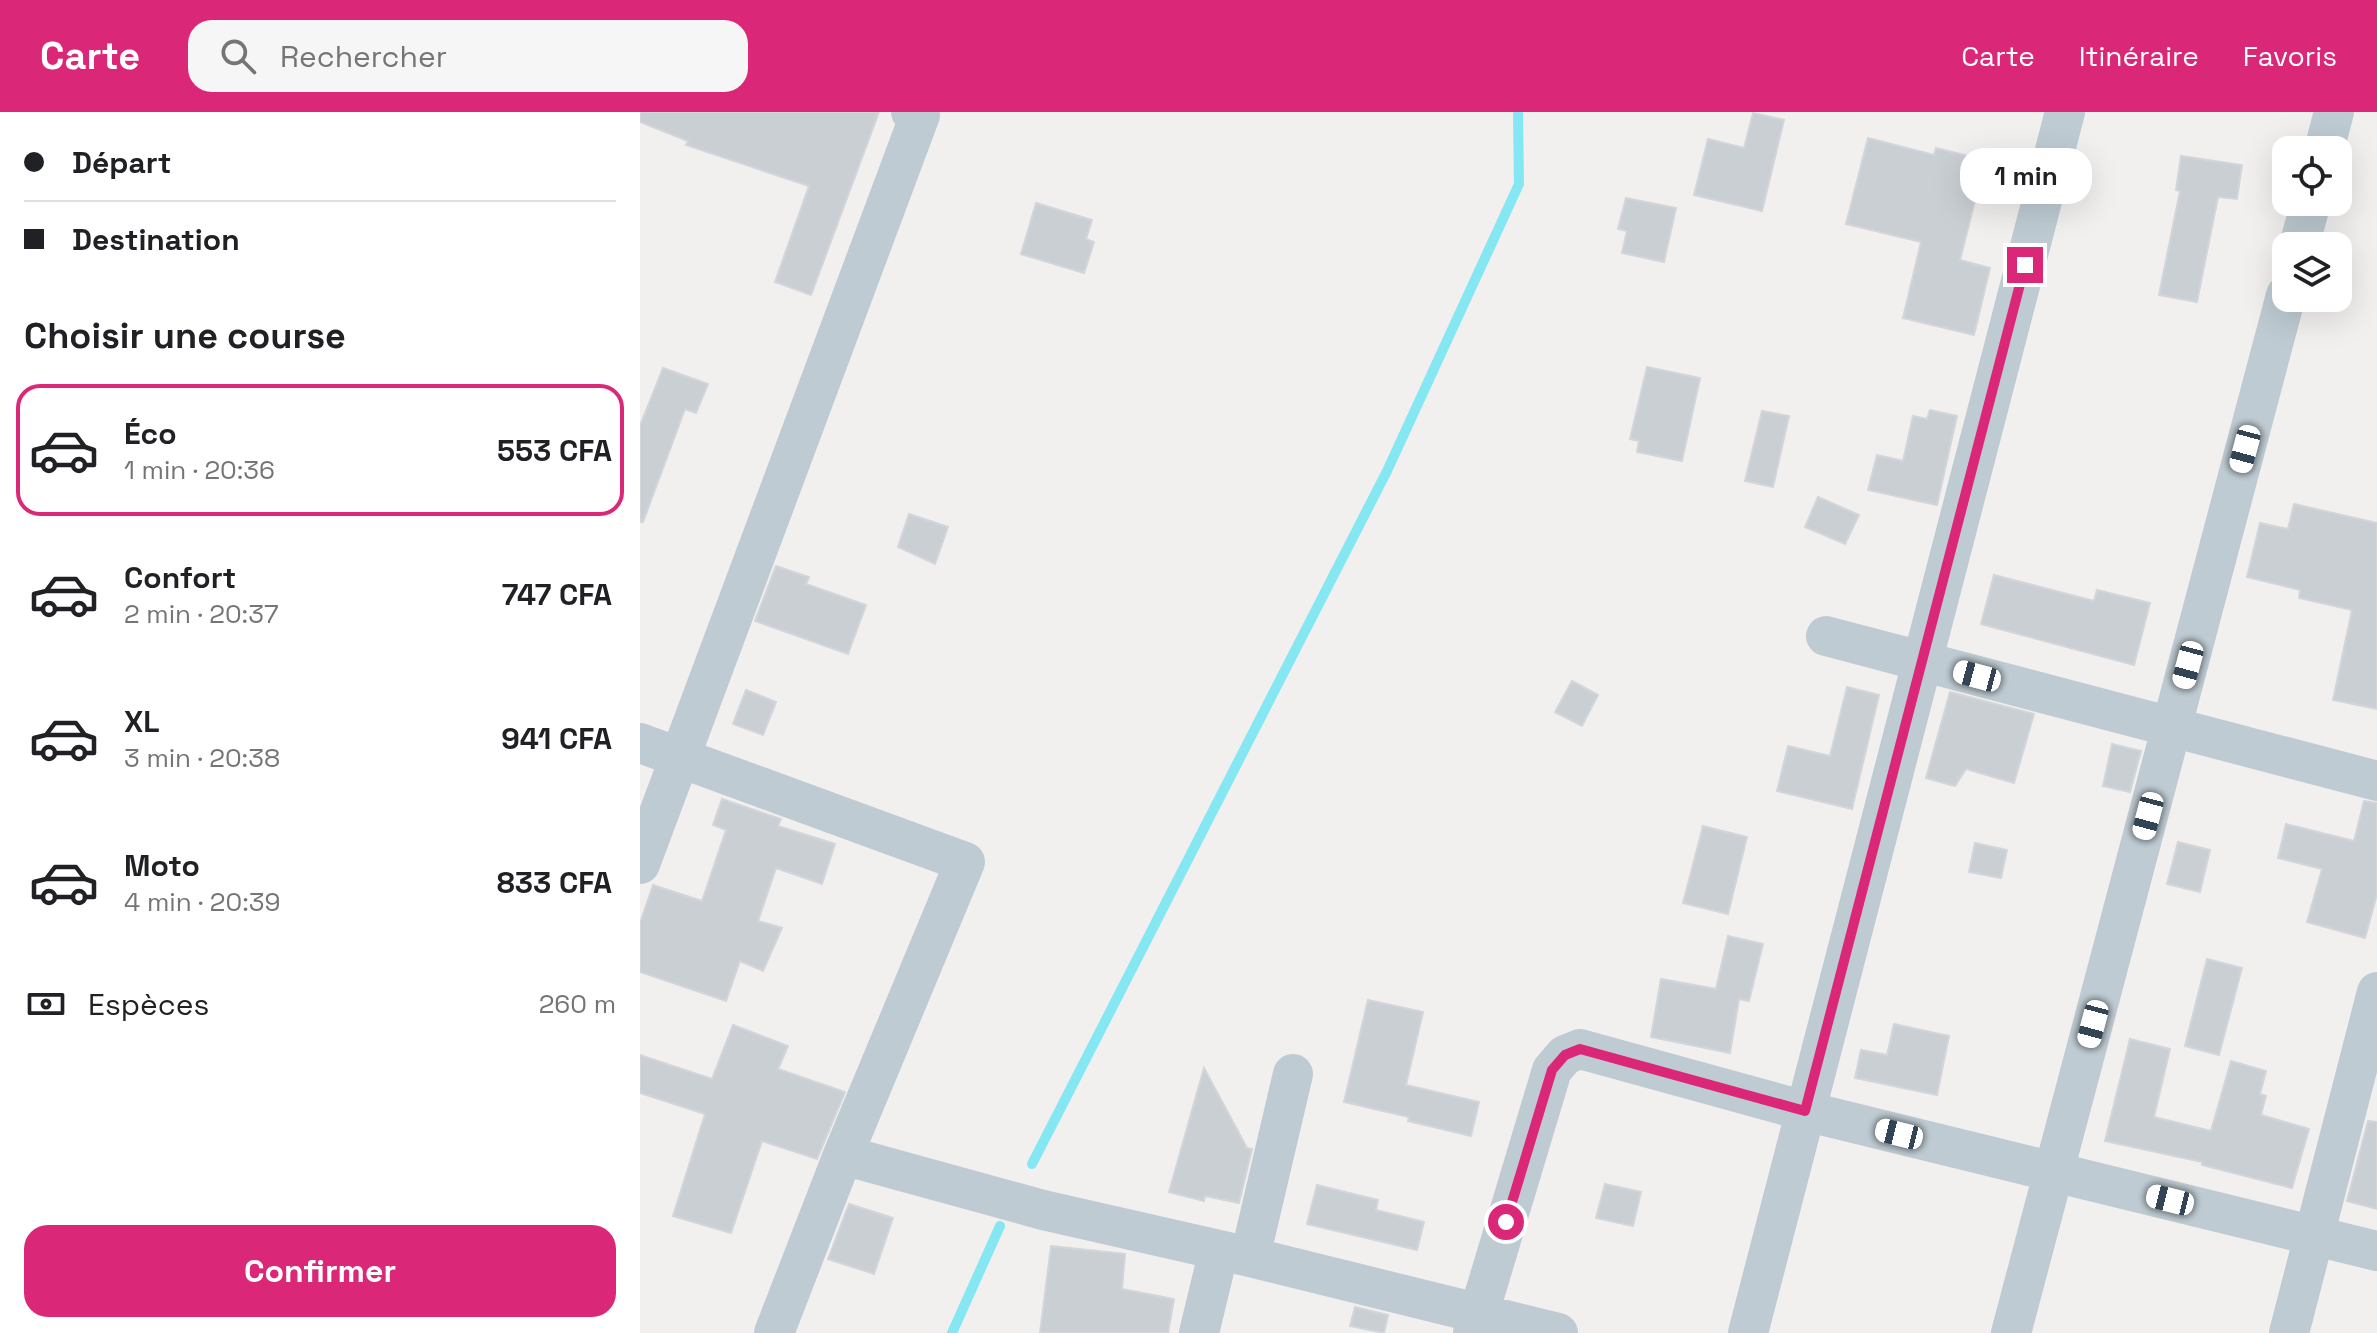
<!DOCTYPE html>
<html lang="fr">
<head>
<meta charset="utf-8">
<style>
	body { margin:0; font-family:"Space Grotesk",sans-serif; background:#f6f6f6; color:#202124; height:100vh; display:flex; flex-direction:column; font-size:30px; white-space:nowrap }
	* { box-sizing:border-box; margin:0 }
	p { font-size:26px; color:#757577 }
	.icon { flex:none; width:44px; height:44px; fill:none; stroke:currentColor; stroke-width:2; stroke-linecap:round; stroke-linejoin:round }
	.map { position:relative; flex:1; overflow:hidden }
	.sheet { display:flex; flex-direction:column; background:#fff; width:640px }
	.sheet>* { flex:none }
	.guide { display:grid; align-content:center; height:176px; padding:0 24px; background:#fff }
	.buttons { position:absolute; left:1632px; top:24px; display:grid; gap:16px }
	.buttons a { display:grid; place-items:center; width:80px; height:80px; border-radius:16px; background:#fff; box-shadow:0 8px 32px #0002; font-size:40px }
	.end { position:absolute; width:36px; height:36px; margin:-18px; border:10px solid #db2777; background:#fff; box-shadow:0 0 0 4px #fff }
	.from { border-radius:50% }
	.bubble { position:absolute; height:56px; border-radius:24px; background:#fff; box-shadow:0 8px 32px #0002; font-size:26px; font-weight:700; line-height:56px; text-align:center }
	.car { position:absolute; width:24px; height:48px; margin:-24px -12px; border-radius:10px; box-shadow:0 0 6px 2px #0007; background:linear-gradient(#fff 24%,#345 0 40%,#fff 0 76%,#345 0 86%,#fff 0) }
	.guide b { display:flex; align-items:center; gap:28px; height:76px; font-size:30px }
	.guide b+b { border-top:2px solid #e0e0e0 }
	.guide i { width:20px; height:20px; background:#202124 }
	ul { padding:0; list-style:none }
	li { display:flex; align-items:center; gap:24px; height:132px; margin:0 16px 12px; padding:0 8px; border:4px solid transparent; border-radius:24px }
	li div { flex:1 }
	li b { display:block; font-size:30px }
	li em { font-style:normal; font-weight:700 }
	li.on { border-color:#db2777 }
	li>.icon { width:72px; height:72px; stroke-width:1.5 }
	h2 { padding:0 24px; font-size:36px; line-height:96px }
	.pay { display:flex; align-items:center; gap:20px; height:88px; padding:0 24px; font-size:30px }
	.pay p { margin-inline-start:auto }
	.primary-button { display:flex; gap:16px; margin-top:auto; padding:16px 24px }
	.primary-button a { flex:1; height:92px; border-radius:24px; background:#db2777; color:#fff; font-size:32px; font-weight:700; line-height:92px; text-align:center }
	header { display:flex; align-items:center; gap:48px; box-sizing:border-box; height:112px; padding:0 40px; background:#db2777; color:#fff }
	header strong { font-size:38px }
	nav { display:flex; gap:44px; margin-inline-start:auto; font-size:28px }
	.search { width:560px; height:72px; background:#f6f6f6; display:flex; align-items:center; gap:20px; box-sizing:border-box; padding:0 28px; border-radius:24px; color:#757577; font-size:30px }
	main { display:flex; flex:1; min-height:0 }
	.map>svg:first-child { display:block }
</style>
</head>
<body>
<header>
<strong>Carte</strong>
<div class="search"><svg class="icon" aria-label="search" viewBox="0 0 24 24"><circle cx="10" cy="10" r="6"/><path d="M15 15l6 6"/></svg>Rechercher</div>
<nav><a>Carte</a><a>Itinéraire</a><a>Favoris</a></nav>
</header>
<main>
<section class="sheet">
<div class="guide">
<b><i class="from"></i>Départ</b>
<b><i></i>Destination</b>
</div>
<h2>Choisir une course</h2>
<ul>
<li class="on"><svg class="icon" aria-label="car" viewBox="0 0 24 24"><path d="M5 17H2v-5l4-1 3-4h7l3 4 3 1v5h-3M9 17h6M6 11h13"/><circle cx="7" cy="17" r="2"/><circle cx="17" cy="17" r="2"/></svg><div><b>Éco</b><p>1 min · 20:36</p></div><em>553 CFA</em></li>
<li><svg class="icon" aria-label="car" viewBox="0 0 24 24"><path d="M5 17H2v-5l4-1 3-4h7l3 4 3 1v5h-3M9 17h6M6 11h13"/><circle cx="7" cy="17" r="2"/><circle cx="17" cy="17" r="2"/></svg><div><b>Confort</b><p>2 min · 20:37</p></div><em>747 CFA</em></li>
<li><svg class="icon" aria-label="car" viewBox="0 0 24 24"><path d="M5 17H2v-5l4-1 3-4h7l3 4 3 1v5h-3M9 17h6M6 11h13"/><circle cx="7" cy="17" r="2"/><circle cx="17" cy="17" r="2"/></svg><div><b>XL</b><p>3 min · 20:38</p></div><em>941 CFA</em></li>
<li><svg class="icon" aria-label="car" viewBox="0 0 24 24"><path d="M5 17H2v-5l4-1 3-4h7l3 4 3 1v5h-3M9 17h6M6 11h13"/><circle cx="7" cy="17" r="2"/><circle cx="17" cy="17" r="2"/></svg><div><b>Moto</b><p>4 min · 20:39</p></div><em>833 CFA</em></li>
</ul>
<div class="pay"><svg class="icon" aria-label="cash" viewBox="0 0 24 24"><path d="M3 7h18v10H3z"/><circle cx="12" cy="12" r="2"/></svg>Espèces<p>260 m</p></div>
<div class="primary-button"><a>Confirmer</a></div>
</section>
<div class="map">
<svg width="1737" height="1221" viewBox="0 0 1737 1221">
	<rect width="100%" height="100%" fill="#f2efef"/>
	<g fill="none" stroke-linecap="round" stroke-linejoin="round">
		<path stroke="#84e7f2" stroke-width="10" d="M 392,1052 L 747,359 L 879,72 L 878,0
			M 312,1221 L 360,1114"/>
	</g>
	<path fill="#cacfd4" stroke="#d2d6db" stroke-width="2" d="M 0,0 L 239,0 L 171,183 L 135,170 L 169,74 L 46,33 L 48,29 L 0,10 Z
		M 1113,1 L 1144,8 L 1122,99 L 1054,83 L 1068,27 L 1104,36 Z
		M 1228,26 L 1294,43 L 1296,36 L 1328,44 L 1322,69 L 1339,73 L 1320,148 L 1350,156 L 1334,223 L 1263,206 L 1281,130 L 1206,112 Z
		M 1541,44 L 1602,53 L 1597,87 L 1578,85 L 1557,190 L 1519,183 L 1540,79 L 1536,78 Z
		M 986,86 L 1036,96 L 1024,150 L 982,141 L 987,119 L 978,117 Z
		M 396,91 L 452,108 L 446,127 L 454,130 L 444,161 L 381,142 Z
		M 1007,255 L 1060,266 L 1042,349 L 997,340 L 999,329 L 990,327 Z
		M 23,256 L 68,272 L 56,301 L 45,297 L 3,410 L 0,410 L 0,314 Z
		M 1290,298 L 1317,304 L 1297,393 L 1228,378 L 1237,343 L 1263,349 L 1273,304 L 1287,307 Z
		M 1122,299 L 1149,304 L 1133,375 L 1105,369 Z
		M 1178,385 L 1219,403 L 1205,432 L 1165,415 Z
		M 1654,392 L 1737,411 L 1737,597 L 1693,588 L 1712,498 L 1659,486 L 1660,478 L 1607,465 L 1620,411 L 1648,417 Z
		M 269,402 L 308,415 L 295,452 L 258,435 Z
		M 136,454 L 169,465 L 166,472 L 226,493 L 208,542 L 115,509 Z
		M 1354,463 L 1454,489 L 1457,478 L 1510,491 L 1494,553 L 1341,512 Z
		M 932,569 L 958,583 L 942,614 L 915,600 Z
		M 1207,575 L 1239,583 L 1212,697 L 1137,679 L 1148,634 L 1190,644 Z
		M 106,578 L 136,590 L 123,623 L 93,612 Z
		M 1310,580 L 1394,602 L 1374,671 L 1326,657 L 1315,674 L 1286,666 Z
		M 1472,632 L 1501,639 L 1490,680 L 1463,674 Z
		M 82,687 L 141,707 L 138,714 L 195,732 L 182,772 L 136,756 L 118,809 L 142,816 L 123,859 L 100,849 L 86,889 L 0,860 L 0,811 L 13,773 L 62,789 L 86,718 L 73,713 Z
		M 1724,689 L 1737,691 L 1737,782 L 1725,826 L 1667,810 L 1682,757 L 1638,746 L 1646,712 L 1714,729 Z
		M 1063,714 L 1107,725 L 1088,802 L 1043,791 Z
		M 1538,730 L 1570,738 L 1560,780 L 1527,772 Z
		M 1335,731 L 1367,738 L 1361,766 L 1329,760 Z
		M 1088,824 L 1123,832 L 1109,889 L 1099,887 L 1090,941 L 1011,925 L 1021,867 L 1076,877 Z
		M 1567,847 L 1602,856 L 1579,943 L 1545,934 Z
		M 728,888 L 783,900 L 766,973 L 839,990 L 831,1024 L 768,1009 L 769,1005 L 704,990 Z
		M 1254,912 L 1309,924 L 1297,983 L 1215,966 L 1221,938 L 1247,943 Z
		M 93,913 L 148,934 L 138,957 L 205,980 L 177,1047 L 122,1029 L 91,1121 L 33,1104 L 65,1002 L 0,981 L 0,943 L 72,967 Z
		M 1490,927 L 1530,937 L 1514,1005 L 1571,1019 L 1591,949 L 1626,959 L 1620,982 L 1626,984 L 1621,1003 L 1669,1017 L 1652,1076 L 1562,1053 L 1562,1050 L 1465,1029 Z
		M 564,956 L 607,1036 L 612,1037 L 599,1091 L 565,1084 L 564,1089 L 529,1080 Z
		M 1728,1009 L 1737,1010 L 1737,1097 L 1707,1089 Z
		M 965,1072 L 1001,1080 L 993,1114 L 956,1106 Z
		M 677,1073 L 738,1088 L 736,1098 L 784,1110 L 777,1138 L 667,1112 Z
		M 209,1092 L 253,1106 L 234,1162 L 188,1147 Z
		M 411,1134 L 485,1142 L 482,1177 L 534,1187 L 528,1221 L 400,1221 Z
		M 715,1195 L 748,1203 L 744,1221 L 710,1214 Z"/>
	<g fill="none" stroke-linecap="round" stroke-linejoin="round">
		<path stroke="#becbd2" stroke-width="40" d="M 1684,38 L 1694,0
			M 1659,134 L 1671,90
			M 1186,524 L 1737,669
			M 0,631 L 325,750 L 203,1043 L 134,1221
			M 0,752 L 280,3 L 271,0
			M 203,1043 L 403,1098 L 610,1145 L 918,1221
			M 610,1145 L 653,962
			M 559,1221 L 579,1138
			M 833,1221 L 912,958 L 925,943 L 940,937 L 1165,999 L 1737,1139
			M 1108,1221 L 1425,0
			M 1371,1221 L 1646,183
			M 1649,1221 L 1737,880"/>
	</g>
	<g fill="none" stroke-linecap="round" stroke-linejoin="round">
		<path stroke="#db2777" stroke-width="10" d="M 866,1110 L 912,958 L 925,943 L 940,937 L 1165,999 L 1385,153"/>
	</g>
</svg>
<div class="buttons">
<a><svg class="icon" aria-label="locate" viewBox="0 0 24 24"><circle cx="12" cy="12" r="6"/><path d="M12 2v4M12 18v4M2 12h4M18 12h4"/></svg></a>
<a><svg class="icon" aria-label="layers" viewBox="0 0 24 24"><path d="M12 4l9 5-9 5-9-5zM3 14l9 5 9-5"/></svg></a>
</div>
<i class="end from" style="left:866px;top:1110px"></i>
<i class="end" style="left:1385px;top:153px"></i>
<div class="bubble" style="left:1320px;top:36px;width:132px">1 min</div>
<i class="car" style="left:1605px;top:337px;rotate:195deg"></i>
<i class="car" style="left:1548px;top:553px;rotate:195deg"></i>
<i class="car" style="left:1337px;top:564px;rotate:285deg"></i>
<i class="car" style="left:1508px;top:704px;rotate:195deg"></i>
<i class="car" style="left:1453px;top:912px;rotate:195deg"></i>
<i class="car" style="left:1259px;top:1022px;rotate:284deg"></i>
<i class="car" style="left:1530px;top:1088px;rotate:284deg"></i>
</div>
</main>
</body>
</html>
